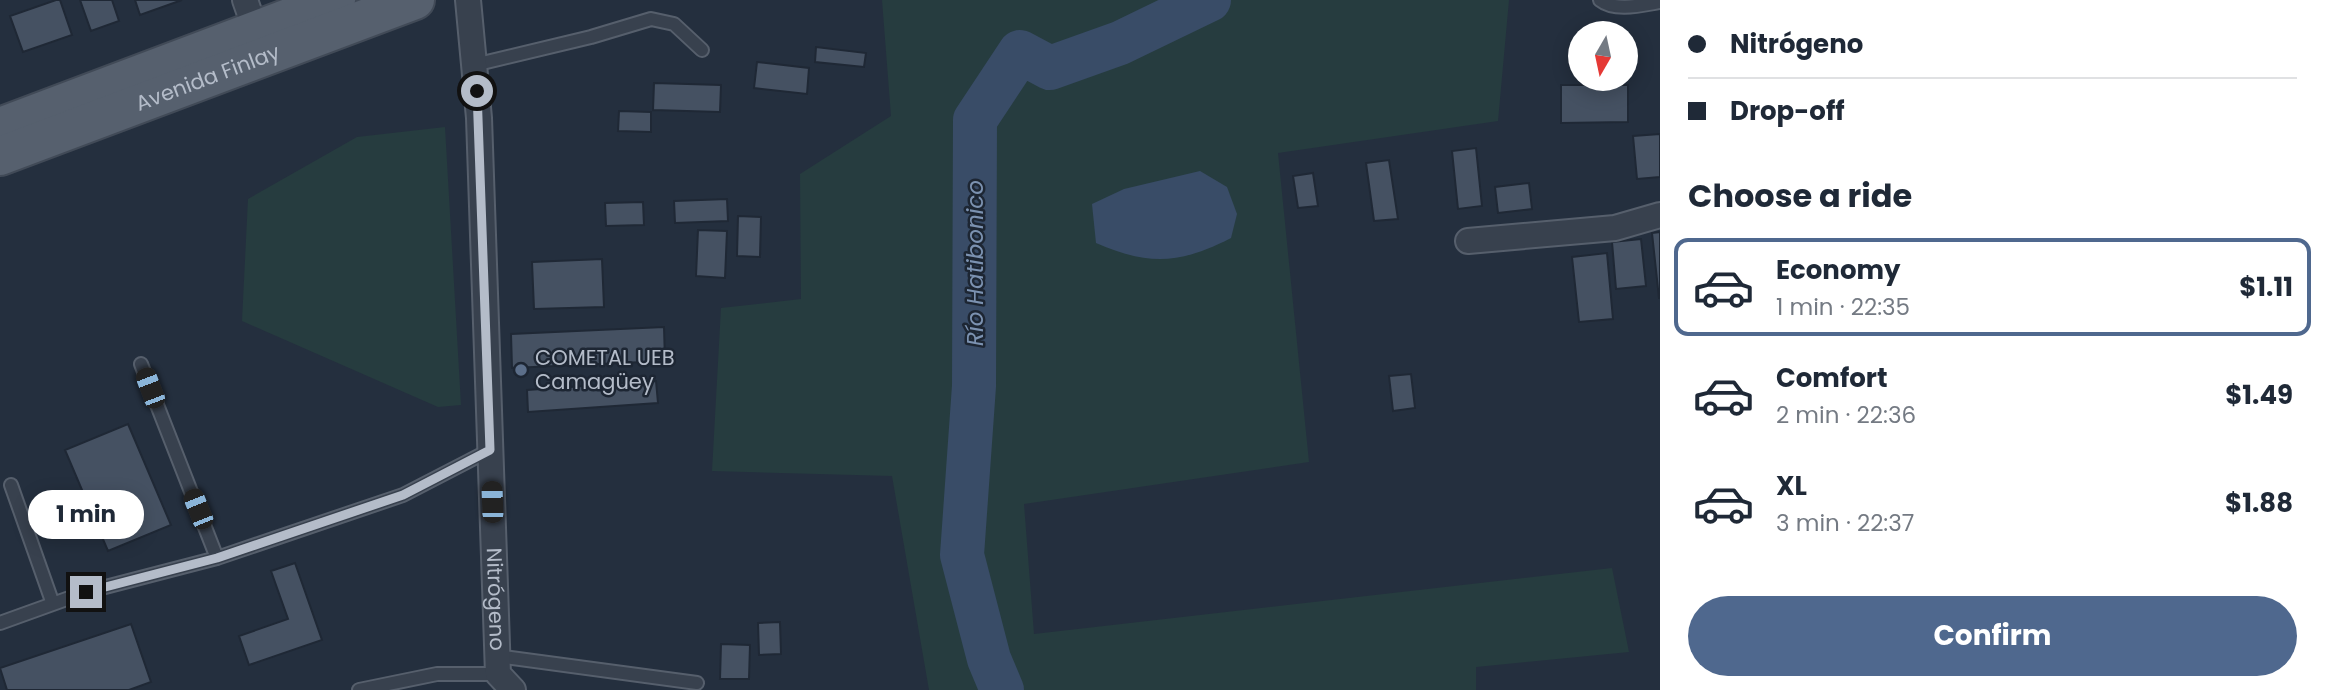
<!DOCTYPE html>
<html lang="en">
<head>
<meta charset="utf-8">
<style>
	body { margin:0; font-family:Poppins,sans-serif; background:#f2f2f3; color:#1f2937; height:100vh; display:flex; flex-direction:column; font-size:26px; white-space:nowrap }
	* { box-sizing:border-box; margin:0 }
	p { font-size:23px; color:#747a83 }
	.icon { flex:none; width:38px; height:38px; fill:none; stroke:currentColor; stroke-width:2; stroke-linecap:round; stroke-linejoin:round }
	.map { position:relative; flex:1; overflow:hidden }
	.drawer { display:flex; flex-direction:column; background:#fff; width:665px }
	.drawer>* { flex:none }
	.guide { display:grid; align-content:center; height:154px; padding:0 28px; background:#fff }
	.needle { width:46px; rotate:189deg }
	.buttons { position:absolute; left:1568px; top:21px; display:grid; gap:14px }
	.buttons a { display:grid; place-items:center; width:70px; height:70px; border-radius:50%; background:#fff; box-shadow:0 4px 18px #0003; font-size:35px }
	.end { position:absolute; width:32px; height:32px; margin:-16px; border:9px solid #b4bcc9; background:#111; box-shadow:0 0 0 4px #111 }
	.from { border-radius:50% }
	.bubble { position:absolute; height:49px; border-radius:24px; background:#fff; box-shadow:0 4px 18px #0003; font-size:23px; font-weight:700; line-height:49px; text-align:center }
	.car { position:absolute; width:21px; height:42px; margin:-21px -10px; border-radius:9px; box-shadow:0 0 5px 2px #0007; background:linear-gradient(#222 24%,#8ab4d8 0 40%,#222 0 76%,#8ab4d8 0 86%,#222 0) }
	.guide b { display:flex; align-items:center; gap:24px; height:66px; font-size:26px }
	.guide b+b { border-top:2px solid #e0e1e3 }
	.guide i { width:18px; height:18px; background:#1f2937 }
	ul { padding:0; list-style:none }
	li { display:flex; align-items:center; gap:21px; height:98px; margin:0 14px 10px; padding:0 14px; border:4px solid transparent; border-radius:14px }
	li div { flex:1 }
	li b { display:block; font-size:26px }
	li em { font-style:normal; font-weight:700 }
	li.selected { border-color:#4f688e }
	li>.icon { width:63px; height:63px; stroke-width:1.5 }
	h2 { padding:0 28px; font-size:32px; line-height:84px }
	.primary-button { display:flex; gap:14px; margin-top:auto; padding:14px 28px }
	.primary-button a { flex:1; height:80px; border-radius:42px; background:#4f688e; color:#fff; font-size:28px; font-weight:700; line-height:80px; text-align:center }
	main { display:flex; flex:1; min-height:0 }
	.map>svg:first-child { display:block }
</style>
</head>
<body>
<main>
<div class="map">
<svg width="1660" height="690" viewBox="0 0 1660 690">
	<rect width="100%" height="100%" fill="#242f3e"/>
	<path fill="#263c3f" d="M 882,0 L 1509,0 L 1498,121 L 1278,153 L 1309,462 L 1024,504 L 1034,634 L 1612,568 L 1629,652 L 1476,667 L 1476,690 L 929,690 L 892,476 L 712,471 L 721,308 L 801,299 L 800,174 L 891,116 Z
		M 445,127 L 461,405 L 438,407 L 242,321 L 248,199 L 357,137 Z"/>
	<path fill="#394c67" d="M 1200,171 L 1227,187 L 1237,214 L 1231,238 C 1180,264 1149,266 1096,243 L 1092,204 L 1124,189 Z"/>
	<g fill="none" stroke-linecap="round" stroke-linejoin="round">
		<path stroke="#394c67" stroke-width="44" d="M 1002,690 L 989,659 L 962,555 L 974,386 L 975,120 L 1020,52 L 1050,68 L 1120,43 L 1209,0"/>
	</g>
	<path fill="#455162" stroke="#1f2835" stroke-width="2" d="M 56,0 L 60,0 L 72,35 L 23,52 L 10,16 Z
		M 80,0 L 112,0 L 119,21 L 91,31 Z
		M 135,0 L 182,0 L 140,15 Z
		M 816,47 L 866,53 L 864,67 L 815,62 Z
		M 757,62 L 809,68 L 807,94 L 754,88 Z
		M 654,83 L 721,85 L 720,112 L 653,110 Z
		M 1561,85 L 1628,85 L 1628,122 L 1561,123 Z
		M 619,111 L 651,112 L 651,132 L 618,131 Z
		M 1660,134 L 1660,177 L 1637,179 L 1633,136 Z
		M 1476,148 L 1482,206 L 1458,209 L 1452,151 Z
		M 1389,160 L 1398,219 L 1374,221 L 1366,163 Z
		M 1313,173 L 1318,206 L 1298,208 L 1293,176 Z
		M 1529,183 L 1532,209 L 1498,213 L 1495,187 Z
		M 727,199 L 728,221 L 675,223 L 674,201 Z
		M 643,202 L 644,225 L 606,226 L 605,203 Z
		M 738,216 L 761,217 L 760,257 L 737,256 Z
		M 698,230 L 727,231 L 725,278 L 696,276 Z
		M 1660,232 L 1660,298 L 1659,298 L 1652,233 Z
		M 1641,239 L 1646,286 L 1616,289 L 1612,242 Z
		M 1607,253 L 1613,319 L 1579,322 L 1572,257 Z
		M 602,259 L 604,307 L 534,309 L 532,262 Z
		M 664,327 L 665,361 L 512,368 L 511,334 Z
		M 1411,374 L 1415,408 L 1393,411 L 1389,376 Z
		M 656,381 L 658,403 L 528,412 L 527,390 Z
		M 128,424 L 171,525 L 108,551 L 65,450 Z
		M 295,563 L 322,640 L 249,665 L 239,636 L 288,619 L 271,571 Z
		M 780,622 L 781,654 L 759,655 L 758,623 Z
		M 131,624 L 151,682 L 129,690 L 7,690 L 0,668 Z
		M 721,644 L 750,645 L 749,679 L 720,679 Z"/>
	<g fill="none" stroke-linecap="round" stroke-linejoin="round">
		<g stroke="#565f6c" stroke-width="16">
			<path id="lane" d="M 1600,0 C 1615,12 1642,5 1660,2
				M 474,65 L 591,37 L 651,19 L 674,24 L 702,50
				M 141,364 L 217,558
				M 11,485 L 53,604
				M 0,623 L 86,592 L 217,558 L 403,495 L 490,450
				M 497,656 L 697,683
				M 359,690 L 437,674 L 498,674"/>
		</g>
		<g stroke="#565f6c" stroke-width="28">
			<g id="street">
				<path d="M 245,0 L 260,43"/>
				<path id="s1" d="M 468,0 L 479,118 L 498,674 L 513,690"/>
				<path d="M 1468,241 L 1615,228 L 1660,215"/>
			</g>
		</g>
		<g stroke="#414a57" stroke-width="42">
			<g id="primary">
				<path d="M 0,127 L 336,0"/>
				<path id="s2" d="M 0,156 L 415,0"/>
			</g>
		</g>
		<use href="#lane" stroke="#38414e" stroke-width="12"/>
		<use href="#street" stroke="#38414e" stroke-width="24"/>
		<use href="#primary" stroke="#56606e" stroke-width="38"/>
	</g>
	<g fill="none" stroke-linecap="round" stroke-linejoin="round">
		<path stroke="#b4bcc9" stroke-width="9" d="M 86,592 L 217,558 L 403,495 L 490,450 L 477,91"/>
	</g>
	<circle fill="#5c6f8a" stroke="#1d2633" stroke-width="2.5" cx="521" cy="370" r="7"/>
	<g text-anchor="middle" stroke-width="5" stroke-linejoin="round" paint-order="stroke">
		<g font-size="21" fill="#b4bcc9" stroke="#1d2633">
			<text dy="7" stroke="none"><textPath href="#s2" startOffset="222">Avenida Finlay</textPath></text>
			<text dy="7" stroke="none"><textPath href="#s1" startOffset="600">Nitrógeno</textPath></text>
		</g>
		<g font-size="21" fill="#b4bcc9" stroke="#1d2633" text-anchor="start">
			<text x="535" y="365">COMETAL UEB<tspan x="535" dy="24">Camagüey</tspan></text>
		</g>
		<g font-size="23" font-style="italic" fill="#7c92b1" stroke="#1d2633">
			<text transform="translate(975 263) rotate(-90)" y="8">Río Hatibonico</text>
		</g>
	</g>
</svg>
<div class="buttons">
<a><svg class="needle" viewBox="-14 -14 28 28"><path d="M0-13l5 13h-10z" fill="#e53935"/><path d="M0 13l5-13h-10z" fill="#747a83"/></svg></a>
</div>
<i class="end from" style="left:477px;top:91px"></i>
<i class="end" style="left:86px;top:592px"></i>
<div class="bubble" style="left:28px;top:490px;width:116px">1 min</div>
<i class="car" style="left:150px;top:388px;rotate:339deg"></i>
<i class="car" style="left:492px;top:502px;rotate:358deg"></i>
<i class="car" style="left:198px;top:509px;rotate:338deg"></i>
</div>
<section class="drawer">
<div class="guide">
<b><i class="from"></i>Nitrógeno</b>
<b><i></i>Drop-off</b>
</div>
<h2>Choose a ride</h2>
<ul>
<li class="selected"><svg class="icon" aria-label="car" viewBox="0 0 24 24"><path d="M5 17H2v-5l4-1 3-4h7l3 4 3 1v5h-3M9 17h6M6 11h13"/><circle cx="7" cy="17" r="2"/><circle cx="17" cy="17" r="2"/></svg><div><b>Economy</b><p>1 min · 22:35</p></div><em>$1.11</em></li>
<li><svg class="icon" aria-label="car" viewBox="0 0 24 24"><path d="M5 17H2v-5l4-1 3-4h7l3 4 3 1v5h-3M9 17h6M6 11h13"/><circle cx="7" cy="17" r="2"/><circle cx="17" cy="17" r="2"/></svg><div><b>Comfort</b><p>2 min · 22:36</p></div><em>$1.49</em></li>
<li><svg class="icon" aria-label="car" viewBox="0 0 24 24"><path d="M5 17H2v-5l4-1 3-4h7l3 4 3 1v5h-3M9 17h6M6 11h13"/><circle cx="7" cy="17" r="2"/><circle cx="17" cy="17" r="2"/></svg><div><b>XL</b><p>3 min · 22:37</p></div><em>$1.88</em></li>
</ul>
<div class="primary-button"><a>Confirm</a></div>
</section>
</main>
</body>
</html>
